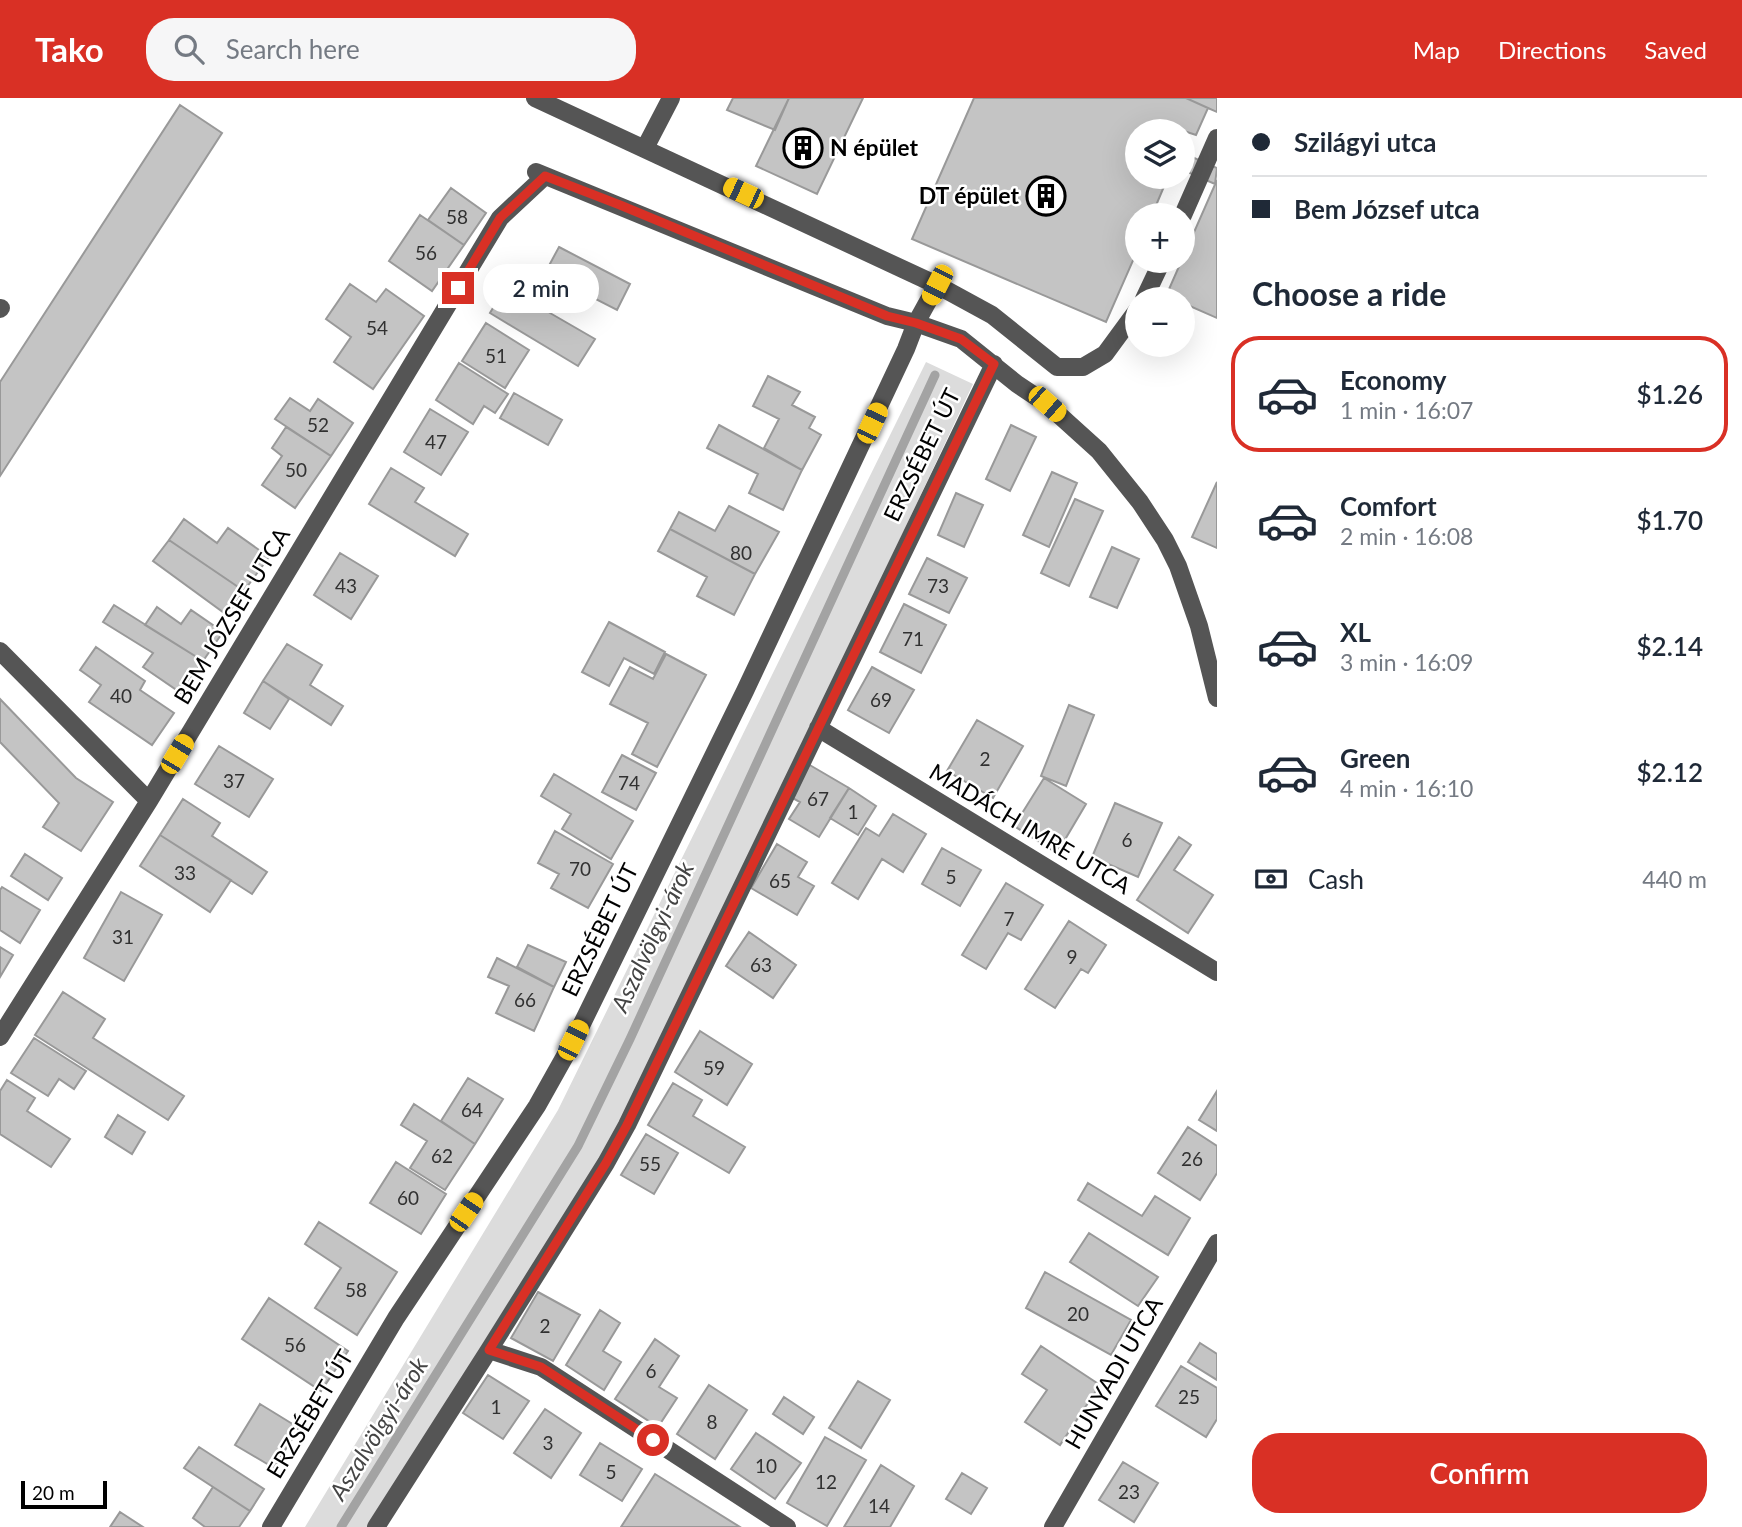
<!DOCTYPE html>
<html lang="en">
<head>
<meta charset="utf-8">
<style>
	body { margin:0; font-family:Lato,sans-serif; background:#f6f6f7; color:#1f2937; height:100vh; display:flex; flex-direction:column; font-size:26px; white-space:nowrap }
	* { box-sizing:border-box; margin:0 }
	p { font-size:23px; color:#747a83 }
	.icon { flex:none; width:38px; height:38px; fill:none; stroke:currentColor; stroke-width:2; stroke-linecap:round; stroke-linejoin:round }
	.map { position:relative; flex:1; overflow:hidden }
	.drawer { display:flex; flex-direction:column; background:#fff; width:525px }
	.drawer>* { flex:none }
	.hud { display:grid; align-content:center; height:154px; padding:0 35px; background:#fff }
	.fabs { position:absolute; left:1125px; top:21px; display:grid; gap:14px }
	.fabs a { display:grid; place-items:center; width:70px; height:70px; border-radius:50%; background:#fff; box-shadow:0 7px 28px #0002; font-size:35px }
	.scale { position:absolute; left:21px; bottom:18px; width:86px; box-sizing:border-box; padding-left:7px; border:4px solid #000; border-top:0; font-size:19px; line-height:24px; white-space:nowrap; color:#000; -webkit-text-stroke:5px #fff; paint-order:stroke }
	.end { position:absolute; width:32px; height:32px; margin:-16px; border:9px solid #d93025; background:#fff; box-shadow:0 0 0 4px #fff }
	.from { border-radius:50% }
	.bubble { position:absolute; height:49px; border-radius:24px; background:#fff; box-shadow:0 7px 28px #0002; font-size:23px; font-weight:600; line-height:49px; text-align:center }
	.car { position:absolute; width:21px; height:42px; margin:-21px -10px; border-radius:9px; box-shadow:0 0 5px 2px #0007; background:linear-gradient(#f5c518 24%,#345 0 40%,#f5c518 0 76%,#345 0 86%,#f5c518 0) }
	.hud b { display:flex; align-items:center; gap:24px; height:66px; font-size:26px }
	.hud b+b { border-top:2px solid #e0e1e3 }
	.hud i { width:18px; height:18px; background:#1f2937 }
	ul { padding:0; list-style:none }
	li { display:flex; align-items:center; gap:21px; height:116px; margin:0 14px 10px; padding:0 21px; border:4px solid transparent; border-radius:28px }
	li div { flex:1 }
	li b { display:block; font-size:26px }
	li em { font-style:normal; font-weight:600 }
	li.current { border-color:#d93025 }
	li>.icon { width:63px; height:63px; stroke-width:1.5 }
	h2 { padding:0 35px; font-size:32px; line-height:84px }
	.pay { display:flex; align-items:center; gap:18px; height:77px; padding:0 35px; font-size:26px }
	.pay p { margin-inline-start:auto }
	.primary-button { display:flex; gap:14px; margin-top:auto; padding:14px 35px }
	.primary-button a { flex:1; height:80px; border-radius:28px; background:#d93025; color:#fff; font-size:28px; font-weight:600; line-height:80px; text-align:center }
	header { display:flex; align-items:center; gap:42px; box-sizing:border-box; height:98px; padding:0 35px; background:#d93025; color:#fff }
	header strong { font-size:33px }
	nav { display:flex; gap:38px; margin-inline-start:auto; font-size:24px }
	.search { width:490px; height:63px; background:#f6f6f7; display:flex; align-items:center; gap:18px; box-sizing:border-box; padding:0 24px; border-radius:28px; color:#747a83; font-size:26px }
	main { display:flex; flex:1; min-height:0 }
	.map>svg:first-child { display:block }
</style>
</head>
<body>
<header>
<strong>Tako</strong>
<div class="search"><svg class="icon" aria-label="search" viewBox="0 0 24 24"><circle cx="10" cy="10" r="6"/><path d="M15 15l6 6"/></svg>Search here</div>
<nav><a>Map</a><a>Directions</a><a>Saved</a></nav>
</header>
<main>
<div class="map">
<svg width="1217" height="1429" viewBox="0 0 1217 1429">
	<rect width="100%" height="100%" fill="#fff"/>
	<path fill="#dcdcdc" d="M 926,264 L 973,286 L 620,1034 L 373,1429 L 305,1429 L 558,1012 Z"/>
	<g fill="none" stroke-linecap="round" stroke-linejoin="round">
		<path stroke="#a3a3a3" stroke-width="9" d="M 341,1429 L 578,1048 L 630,941 L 935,277"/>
	</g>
	<path fill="#c4c4c4" stroke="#999" stroke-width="2" d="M 733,0 L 789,0 L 775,32 L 727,12 Z
		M 789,0 L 863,0 L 817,96 L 756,68 Z
		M 974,0 L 1186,0 L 1208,10 L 1196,37 L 1187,34 L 1183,44 L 1183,33 L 1138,33 L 1138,79 L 1168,79 L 1152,117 L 1138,117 L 1138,151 L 1106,224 L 912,141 Z
		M 1186,0 L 1217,0 L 1217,14 L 1208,10 Z
		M 180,7 L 222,35 L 0,378 L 0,284 Z
		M 1183,55 L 1217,70 L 1215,86 L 1183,72 Z
		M 1217,82 L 1217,220 L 1183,205 L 1183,201 L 1173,201 L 1166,198 Z
		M 451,90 L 486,115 L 464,147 L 428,122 Z
		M 420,117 L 464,147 L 432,193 L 389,163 Z
		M 559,149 L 630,186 L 617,212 L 545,175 Z
		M 515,173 L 560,199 L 550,215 L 595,241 L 578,268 L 490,215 Z
		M 350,186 L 376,204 L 386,191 L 424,218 L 373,291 L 334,264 L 351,239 L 326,221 Z
		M 486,225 L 529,252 L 505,290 L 462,263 Z
		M 459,265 L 508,296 L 495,315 L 484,308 L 473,326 L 436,302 Z
		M 768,278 L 800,294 L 792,307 L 815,319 L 809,330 L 821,337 L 802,372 L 764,350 L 779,321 L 753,308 Z
		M 514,295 L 562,322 L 548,347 L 500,320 Z
		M 290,300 L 310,313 L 318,301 L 353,325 L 331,358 L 275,321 Z
		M 430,311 L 468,334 L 441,377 L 404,354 Z
		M 719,327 L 802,372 L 783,412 L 749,395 L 758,376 L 707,350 Z
		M 1011,327 L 1036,339 L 1010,393 L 986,381 Z
		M 286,329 L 331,358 L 295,410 L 262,387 L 282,358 L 272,350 Z
		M 391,370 L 424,390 L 415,404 L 468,436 L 455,458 L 369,406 Z
		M 1052,374 L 1077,385 L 1049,449 L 1023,437 Z
		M 1217,384 L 1217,450 L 1192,439 Z
		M 956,395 L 983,407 L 964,449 L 938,437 Z
		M 1075,401 L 1103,413 L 1069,488 L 1041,475 Z
		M 729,408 L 779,434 L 755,476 L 670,431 L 679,414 L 715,433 Z
		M 184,421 L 217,445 L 228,430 L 269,459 L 244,493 L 169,442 Z
		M 670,431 L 755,476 L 734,517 L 697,498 L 707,479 L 658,453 Z
		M 169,442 L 244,493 L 227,517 L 153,463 Z
		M 1112,449 L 1139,461 L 1117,510 L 1090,499 Z
		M 340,455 L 378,478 L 351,521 L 314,497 Z
		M 927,460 L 967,480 L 949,515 L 909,496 Z
		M 904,506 L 946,527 L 921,575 L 880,554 Z
		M 114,507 L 203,563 L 181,595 L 143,569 L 153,555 L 103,524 Z
		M 157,509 L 181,526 L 191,512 L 223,534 L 203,563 L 145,527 Z
		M 609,524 L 665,554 L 654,576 L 624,560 L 609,588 L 582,574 Z
		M 287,546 L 322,567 L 310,587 L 343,608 L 331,627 L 263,583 Z
		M 96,549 L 145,583 L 140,592 L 174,615 L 152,647 L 89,604 L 101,587 L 80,572 Z
		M 666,556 L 706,577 L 657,669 L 632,656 L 648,625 L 610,606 L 630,569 L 653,581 Z
		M 872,569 L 914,592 L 889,635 L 848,612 Z
		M 263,583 L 289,601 L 270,631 L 244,615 Z
		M 0,601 L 76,680 L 113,704 L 81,753 L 43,729 L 59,705 L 0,644 Z
		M 1069,607 L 1094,617 L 1066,688 L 1041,678 Z
		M 977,622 L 1023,648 L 993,700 L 947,673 Z
		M 219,648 L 273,681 L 249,719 L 195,686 Z
		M 622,657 L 656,675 L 636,712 L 602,694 Z
		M 808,666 L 849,690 L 819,739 L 789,721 L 800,704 L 789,698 Z
		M 554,676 L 633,723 L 611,761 L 562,731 L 571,716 L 541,698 Z
		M 1044,680 L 1086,706 L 1057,755 L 1014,728 Z
		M 849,690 L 876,708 L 858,737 L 830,720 Z
		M 183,701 L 220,725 L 212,738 L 267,774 L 252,796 L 160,737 Z
		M 1115,705 L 1162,725 L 1138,779 L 1092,759 Z
		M 893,716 L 926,736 L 903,774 L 882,761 L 858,801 L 832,785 L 866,730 L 879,738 Z
		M 555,733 L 613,766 L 588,810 L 551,790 L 559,776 L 538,765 Z
		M 160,737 L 231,782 L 210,814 L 140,768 Z
		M 1179,739 L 1191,747 L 1174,772 L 1213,797 L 1188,835 L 1137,802 Z
		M 777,746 L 807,764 L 798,779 L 814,788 L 797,817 L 751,790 Z
		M 942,750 L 981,772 L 960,808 L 922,786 Z
		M 25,756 L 62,780 L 48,802 L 11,778 Z
		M 1006,785 L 1043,807 L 1021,842 L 1008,835 L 986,871 L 962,857 Z
		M 2,789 L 40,812 L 20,845 L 0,832 L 0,792 Z
		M 121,794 L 162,817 L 124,883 L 84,860 Z
		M 1069,823 L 1106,847 L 1088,875 L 1081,871 L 1055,910 L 1025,891 Z
		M 749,834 L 796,867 L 773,900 L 726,868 Z
		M 528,847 L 566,864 L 554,889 L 517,869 Z
		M 0,849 L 13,857 L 0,879 Z
		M 497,860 L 554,889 L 534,933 L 496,915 L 509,888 L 488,879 Z
		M 63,894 L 105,921 L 93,940 L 184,998 L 168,1022 L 35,937 Z
		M 700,933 L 752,966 L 727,1007 L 675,974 Z
		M 34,940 L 86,973 L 74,991 L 59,981 L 48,998 L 11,975 Z
		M 468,980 L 503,1001 L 475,1046 L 441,1023 Z
		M 7,982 L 35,1000 L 27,1013 L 70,1041 L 51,1069 L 0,1036 L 0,993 Z
		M 673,985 L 702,1002 L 693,1018 L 745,1049 L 729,1075 L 648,1027 Z
		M 1217,993 L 1217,1033 L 1199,1022 Z
		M 414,1006 L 475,1046 L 445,1092 L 410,1070 L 427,1043 L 401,1027 Z
		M 118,1017 L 145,1034 L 132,1056 L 105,1039 Z
		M 1188,1029 L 1217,1048 L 1217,1075 L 1200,1102 L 1158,1075 Z
		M 646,1036 L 678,1055 L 654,1096 L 621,1077 Z
		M 396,1064 L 446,1096 L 421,1136 L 370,1105 Z
		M 1088,1085 L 1142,1118 L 1155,1098 L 1190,1120 L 1168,1157 L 1078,1102 Z
		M 319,1124 L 397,1174 L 357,1237 L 315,1210 L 341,1170 L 305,1146 Z
		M 1089,1135 L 1158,1179 L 1138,1208 L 1070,1164 Z
		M 1045,1174 L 1131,1222 L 1111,1257 L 1026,1210 Z
		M 538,1194 L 580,1217 L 553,1263 L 511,1240 Z
		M 269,1200 L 348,1253 L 321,1293 L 242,1241 Z
		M 600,1212 L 620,1225 L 603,1253 L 621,1264 L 604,1292 L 566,1267 Z
		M 655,1241 L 679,1258 L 659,1289 L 677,1300 L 658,1329 L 615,1301 Z
		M 1200,1245 L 1217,1256 L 1217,1282 L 1188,1264 Z
		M 1041,1248 L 1100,1287 L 1060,1347 L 1025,1324 L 1047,1292 L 1022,1276 Z
		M 1181,1268 L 1217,1290 L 1217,1321 L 1206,1339 L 1156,1308 Z
		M 488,1277 L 529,1303 L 503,1341 L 463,1315 Z
		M 858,1283 L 890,1302 L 861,1350 L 829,1330 Z
		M 709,1287 L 747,1312 L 715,1361 L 677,1336 Z
		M 784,1299 L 814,1319 L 803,1336 L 773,1316 Z
		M 260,1306 L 299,1330 L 274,1370 L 235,1347 Z
		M 545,1311 L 581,1335 L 551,1380 L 514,1355 Z
		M 756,1335 L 801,1365 L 775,1401 L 731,1371 Z
		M 825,1339 L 866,1362 L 827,1428 L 787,1405 Z
		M 600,1345 L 642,1371 L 622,1403 L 580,1377 Z
		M 199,1349 L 264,1391 L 250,1413 L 184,1370 Z
		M 1123,1364 L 1158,1385 L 1134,1424 L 1099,1402 Z
		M 881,1367 L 914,1388 L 890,1429 L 844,1429 Z
		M 962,1375 L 987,1390 L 971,1416 L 946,1401 Z
		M 655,1376 L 740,1429 L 621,1429 Z
		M 213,1389 L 250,1413 L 239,1429 L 205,1429 L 193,1420 Z
		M 120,1414 L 143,1429 L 110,1429 Z"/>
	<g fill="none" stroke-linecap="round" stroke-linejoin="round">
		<path stroke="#555" stroke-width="18" d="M 645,50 L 671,0
			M 536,74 L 887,218 L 916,225 L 961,241 L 1017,286 L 1047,306 L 1099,353 L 1140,404 L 1165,442 L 1178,468 L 1199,528 L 1217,600
			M 1183,117 L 1217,40
			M 937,187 L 992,217 L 1057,269 L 1083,269 L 1105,256 L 1138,211
			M 1144,201 L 1162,163
			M 0,211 L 1,210
			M 0,553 L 149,703
			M 818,630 L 1217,874
			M 0,939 L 149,703 L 500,120 L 545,78
			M 489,1252 L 541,1269 L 787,1429
			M 271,1429 L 396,1220 L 537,1008 L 574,942 L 745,593 L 906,251 L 916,225 L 937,187 L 535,0
			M 376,1429 L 489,1252 L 606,1065 L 627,1027 L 994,266
			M 1053,1429 L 1217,1145"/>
	</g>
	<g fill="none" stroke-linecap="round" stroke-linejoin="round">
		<path stroke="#d93025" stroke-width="9" d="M 458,190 L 500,120 L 545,78 L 620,107 L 887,218 L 916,225 L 961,241 L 994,266 L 627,1027 L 606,1065 L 489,1252 L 541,1269 L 653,1342"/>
	</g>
	<defs>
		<g id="building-ring" transform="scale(2.0125)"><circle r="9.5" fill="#fff" stroke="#000" stroke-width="1.5"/><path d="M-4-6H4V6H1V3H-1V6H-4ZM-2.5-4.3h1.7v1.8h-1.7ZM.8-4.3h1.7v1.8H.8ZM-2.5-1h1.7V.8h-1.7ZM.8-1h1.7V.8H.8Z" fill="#000"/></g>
	</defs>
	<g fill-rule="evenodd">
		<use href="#building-ring" x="803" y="50"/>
		<use href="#building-ring" x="1046" y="98"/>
	</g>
	<g text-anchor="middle" stroke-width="5" stroke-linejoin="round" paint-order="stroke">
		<g font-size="19" fill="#313131">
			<text x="457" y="126">58</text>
			<text x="426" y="162">56</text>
			<text x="377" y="237">54</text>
			<text x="496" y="265">51</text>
			<text x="318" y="334">52</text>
			<text x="436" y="351">47</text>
			<text x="296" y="379">50</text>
			<text x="741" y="462">80</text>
			<text x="346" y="495">43</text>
			<text x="938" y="495">73</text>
			<text x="913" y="548">71</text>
			<text x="121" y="605">40</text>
			<text x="881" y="609">69</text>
			<text x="985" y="668">2</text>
			<text x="234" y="690">37</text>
			<text x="629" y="692">74</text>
			<text x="818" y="708">67</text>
			<text x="853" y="721">1</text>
			<text x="1127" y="749">6</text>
			<text x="580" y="778">70</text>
			<text x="185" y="782">33</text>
			<text x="951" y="786">5</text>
			<text x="780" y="790">65</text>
			<text x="1009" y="828">7</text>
			<text x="123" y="846">31</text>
			<text x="1072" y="866">9</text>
			<text x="761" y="874">63</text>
			<text x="525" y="909">66</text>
			<text x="714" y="977">59</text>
			<text x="472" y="1019">64</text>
			<text x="442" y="1065">62</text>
			<text x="1192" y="1068">26</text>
			<text x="650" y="1073">55</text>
			<text x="408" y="1107">60</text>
			<text x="356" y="1199">58</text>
			<text x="1078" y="1223">20</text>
			<text x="545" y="1235">2</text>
			<text x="295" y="1254">56</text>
			<text x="651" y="1280">6</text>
			<text x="1189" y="1306">25</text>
			<text x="496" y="1316">1</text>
			<text x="712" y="1331">8</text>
			<text x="548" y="1352">3</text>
			<text x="766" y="1375">10</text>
			<text x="611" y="1381">5</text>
			<text x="826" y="1391">12</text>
			<text x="1129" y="1401">23</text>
			<text x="879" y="1415">14</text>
		</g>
		<g font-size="23" font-weight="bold" fill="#000" stroke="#fff" text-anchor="start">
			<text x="830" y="58">N épület</text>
			<text x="1019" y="106" text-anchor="end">DT épület</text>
		</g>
		<g font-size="23" fill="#000" stroke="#fff">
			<text transform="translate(922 357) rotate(-64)" y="8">ERZSÉBET ÚT</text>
			<text transform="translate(232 518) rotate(-59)" y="8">BEM JÓZSEF UTCA</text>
			<text transform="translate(1030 731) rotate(31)" y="8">MADÁCH IMRE UTCA</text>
			<text transform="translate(600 832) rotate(-64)" y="8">ERZSÉBET ÚT</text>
			<text transform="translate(1114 1275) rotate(-60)" y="8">HUNYADI UTCA</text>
			<text transform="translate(310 1316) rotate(-59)" y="8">ERZSÉBET ÚT</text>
		</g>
		<g font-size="24" font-style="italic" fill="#444" stroke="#fff">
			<text transform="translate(653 839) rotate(-65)" y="8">Aszalvölgyi-árok</text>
			<text transform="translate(379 1331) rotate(-58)" y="8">Aszalvölgyi-árok</text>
		</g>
	</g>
</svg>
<div class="fabs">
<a><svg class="icon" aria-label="layers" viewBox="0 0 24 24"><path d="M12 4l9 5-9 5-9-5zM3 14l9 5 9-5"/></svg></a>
<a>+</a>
<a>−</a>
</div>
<div class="scale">20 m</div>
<i class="end from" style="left:653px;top:1342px"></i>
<i class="end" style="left:458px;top:190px"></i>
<div class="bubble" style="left:483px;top:166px;width:116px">2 min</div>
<i class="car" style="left:743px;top:95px;rotate:295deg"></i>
<i class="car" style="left:937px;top:187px;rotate:207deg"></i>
<i class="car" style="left:1047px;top:306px;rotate:131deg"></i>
<i class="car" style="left:872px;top:325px;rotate:25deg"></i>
<i class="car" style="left:177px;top:656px;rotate:31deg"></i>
<i class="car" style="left:573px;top:942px;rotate:26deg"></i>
<i class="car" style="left:466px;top:1114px;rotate:34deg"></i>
</div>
<section class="drawer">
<div class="hud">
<b><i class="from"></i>Szilágyi utca</b>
<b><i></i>Bem József utca</b>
</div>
<h2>Choose a ride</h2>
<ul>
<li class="current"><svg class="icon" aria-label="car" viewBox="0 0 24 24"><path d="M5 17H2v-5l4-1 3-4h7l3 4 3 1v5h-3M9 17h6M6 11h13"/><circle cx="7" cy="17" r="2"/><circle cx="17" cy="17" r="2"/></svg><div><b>Economy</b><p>1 min · 16:07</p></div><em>$1.26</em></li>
<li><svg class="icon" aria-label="car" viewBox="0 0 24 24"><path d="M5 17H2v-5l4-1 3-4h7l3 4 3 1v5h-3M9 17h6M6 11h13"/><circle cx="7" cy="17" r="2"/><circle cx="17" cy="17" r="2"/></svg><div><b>Comfort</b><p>2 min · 16:08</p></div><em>$1.70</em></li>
<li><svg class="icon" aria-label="car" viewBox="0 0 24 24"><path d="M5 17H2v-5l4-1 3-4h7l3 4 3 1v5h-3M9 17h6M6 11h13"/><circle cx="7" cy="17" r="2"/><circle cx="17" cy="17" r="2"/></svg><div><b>XL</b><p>3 min · 16:09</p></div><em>$2.14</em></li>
<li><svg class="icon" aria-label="car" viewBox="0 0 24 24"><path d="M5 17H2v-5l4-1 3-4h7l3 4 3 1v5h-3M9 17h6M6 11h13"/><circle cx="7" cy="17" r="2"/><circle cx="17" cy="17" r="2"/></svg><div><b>Green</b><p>4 min · 16:10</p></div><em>$2.12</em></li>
</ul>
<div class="pay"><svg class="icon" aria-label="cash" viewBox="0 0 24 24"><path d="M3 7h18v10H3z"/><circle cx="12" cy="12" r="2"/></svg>Cash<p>440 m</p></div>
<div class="primary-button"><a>Confirm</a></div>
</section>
</main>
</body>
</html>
